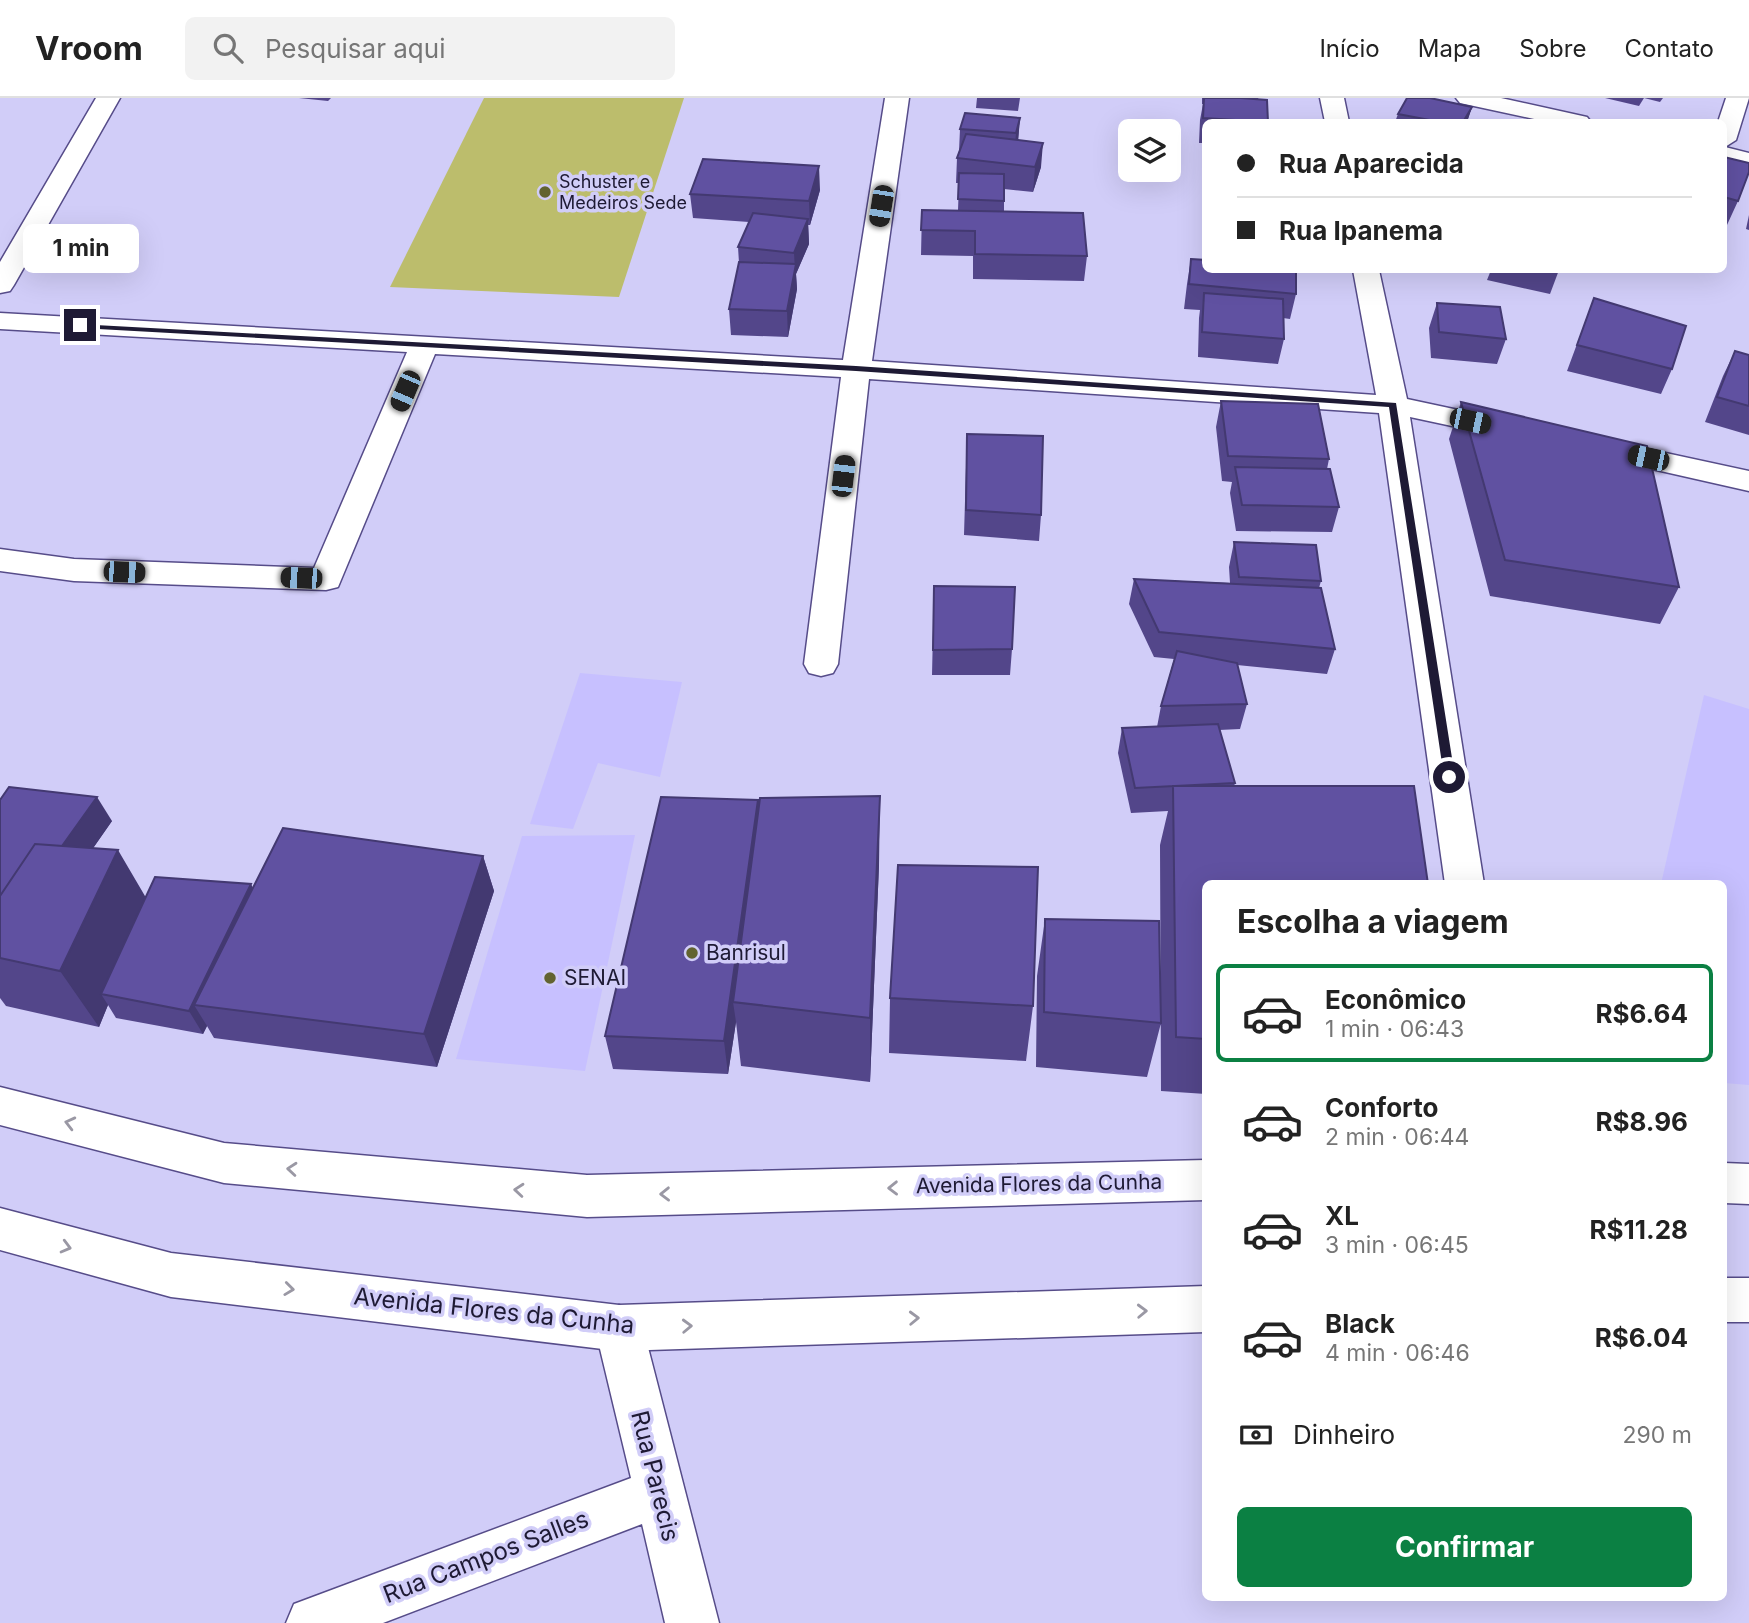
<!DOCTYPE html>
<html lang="pt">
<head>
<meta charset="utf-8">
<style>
	body { margin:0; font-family:Inter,sans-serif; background:#f2f2f2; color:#222; height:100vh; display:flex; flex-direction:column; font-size:26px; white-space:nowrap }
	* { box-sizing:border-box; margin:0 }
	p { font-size:23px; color:#767676 }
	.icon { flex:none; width:38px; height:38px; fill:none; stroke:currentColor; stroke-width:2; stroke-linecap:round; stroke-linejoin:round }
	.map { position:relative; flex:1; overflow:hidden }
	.side { position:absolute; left:1202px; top:782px; width:525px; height:721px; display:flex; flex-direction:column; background:#fff; border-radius:10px; box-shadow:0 7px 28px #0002 }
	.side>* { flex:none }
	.top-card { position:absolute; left:1202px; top:21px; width:525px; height:154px; border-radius:10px; box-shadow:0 7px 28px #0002; display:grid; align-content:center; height:154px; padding:0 35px; background:#fff }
	.buttons { position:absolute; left:1118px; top:21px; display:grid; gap:14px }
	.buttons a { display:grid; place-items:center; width:63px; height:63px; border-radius:10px; background:#fff; box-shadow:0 7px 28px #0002; font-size:35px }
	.end { position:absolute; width:32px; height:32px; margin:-16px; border:9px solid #1e1a34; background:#fff; box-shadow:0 0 0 4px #fff }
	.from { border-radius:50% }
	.bubble { position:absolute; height:49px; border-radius:10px; background:#fff; box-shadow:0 7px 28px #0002; font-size:23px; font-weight:700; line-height:49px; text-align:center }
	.car { position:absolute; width:21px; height:42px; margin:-21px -10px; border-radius:9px; box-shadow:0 0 5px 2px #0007; background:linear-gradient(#222 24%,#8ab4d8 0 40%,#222 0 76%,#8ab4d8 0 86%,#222 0) }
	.top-card b { display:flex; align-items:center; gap:24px; height:66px; font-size:26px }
	.top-card b+b { border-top:2px solid #e0e0e0 }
	.top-card i { width:18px; height:18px; background:#222 }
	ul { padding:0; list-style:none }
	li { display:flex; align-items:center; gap:21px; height:98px; margin:0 14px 10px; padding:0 21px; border:4px solid transparent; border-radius:10px }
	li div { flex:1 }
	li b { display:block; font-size:26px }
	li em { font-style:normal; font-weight:700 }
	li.current { border-color:#0b8043 }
	li>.icon { width:63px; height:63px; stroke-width:1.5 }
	h2 { padding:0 35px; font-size:32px; line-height:84px }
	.pay { display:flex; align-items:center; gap:18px; height:77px; padding:0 35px; font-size:26px }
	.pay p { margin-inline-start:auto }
	.primary-button { display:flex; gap:14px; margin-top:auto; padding:14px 35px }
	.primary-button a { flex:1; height:80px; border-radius:10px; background:#0b8043; color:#fff; font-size:28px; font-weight:700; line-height:80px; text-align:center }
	header { display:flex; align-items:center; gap:42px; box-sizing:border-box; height:98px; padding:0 35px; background:#fff; border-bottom:2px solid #e0e0e0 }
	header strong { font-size:33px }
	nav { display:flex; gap:38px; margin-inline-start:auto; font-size:24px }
	.search { width:490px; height:63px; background:#f2f2f2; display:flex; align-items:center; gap:18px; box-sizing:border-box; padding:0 24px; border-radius:10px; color:#767676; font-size:26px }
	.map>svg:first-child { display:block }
</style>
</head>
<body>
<header>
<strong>Vroom</strong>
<div class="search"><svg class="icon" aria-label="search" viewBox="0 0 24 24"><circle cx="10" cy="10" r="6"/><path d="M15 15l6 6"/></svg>Pesquisar aqui</div>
<nav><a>Início</a><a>Mapa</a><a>Sobre</a><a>Contato</a></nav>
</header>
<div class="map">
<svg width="1749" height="1525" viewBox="0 0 1749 1525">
	<rect width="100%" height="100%" fill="#d1cdf8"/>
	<path fill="#c7c0ff" d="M 580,575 L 682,584 L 660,679 L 598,665 L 573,731 L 530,726 Z
		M 1704,597 L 1749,611 L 1749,987 L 1724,985 L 1724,786 L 1661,786 Z
		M 635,737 L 585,973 L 456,961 L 522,738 Z"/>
	<path fill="#bcbd6c" d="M 484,0 L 684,0 L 619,199 L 390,189 Z"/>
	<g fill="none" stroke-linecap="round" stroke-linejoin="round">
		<g stroke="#564c89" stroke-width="3">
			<path id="minor" d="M 96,0 L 120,0 L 14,187 L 10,193 L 0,195 L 0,164 Z
				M 885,0 L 909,0 L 872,263 L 1376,297 L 1353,172 L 1379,172 L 1407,301 L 1519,325 L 1523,331 L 1519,337 L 1508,340 L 1410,319 L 1484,786 L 1445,786 L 1379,315 L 869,281 L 838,566 L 833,575 L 821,578 L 809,575 L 804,566 L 841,279 L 435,256 L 338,489 L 326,492 L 74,483 L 0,473 L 0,451 L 74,461 L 314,470 L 407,254 L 0,231 L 0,215 L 843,262 Z
				M 1320,0 L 1344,0 L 1349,24 L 1325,24 Z
				M 1456,0 L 1501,0 L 1587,19 L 1591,24 L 1548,24 L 1460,5 Z
				M 1726,0 L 1749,0 L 1736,42 L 1725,49 L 1749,55 L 1749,69 L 1724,63 L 1724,24 L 1718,24 Z
				M 1601,341 L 1749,373 L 1749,393 L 1590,357 L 1586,350 L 1590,343 Z
				M 619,1207 L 636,1214 L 643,1230 L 719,1525 L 665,1525 L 642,1426 L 383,1525 L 286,1525 L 294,1506 L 631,1380 L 595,1230 L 602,1214 Z"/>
		</g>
		<g stroke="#564c89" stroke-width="3">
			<path id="major" d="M 0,989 L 224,1045 L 587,1077 L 1206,1062 L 1206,1102 L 587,1119 L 224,1085 L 0,1027 Z
				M 1724,1065 L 1749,1066 L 1749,1106 L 1724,1105 Z
				M 0,1110 L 171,1155 L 619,1207 L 1206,1188 L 1206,1234 L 619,1253 L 171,1199 L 0,1152 Z
				M 1724,1180 L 1749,1180 L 1749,1224 L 1724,1224 Z"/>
		</g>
		<use href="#minor" fill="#fff" fill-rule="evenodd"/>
		<use href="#major" fill="#fff" fill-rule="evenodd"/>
	</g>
	<path fill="#53468a" d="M 299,0 L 331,0 L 328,3 Z
		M 977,0 L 1020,0 L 1018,13 L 976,10 Z
		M 1202,0 L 1258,0 L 1268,24 L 1206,24 L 1206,45 L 1199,45 L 1200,22 L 1203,6 L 1202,6 Z
		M 1605,0 L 1663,0 L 1660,4 L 1644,0 L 1639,8 Z
		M 1472,9 L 1467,24 L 1395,24 L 1398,16 Z
		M 1020,20 L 1018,42 L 1041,69 L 1033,94 L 1004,91 L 1004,113 L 1087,158 L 1084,183 L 973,181 L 973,158 L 921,157 L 922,112 L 958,112 L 959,85 L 956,85 L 957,60 L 959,53 L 960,31 Z
		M 1724,59 L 1738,103 L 1727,127 L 1724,126 Z
		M 820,92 L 810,127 L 808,127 L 809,146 L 796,176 L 797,191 L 788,239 L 731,237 L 729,211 L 739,165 L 738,149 L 749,124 L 693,120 L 690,96 Z
		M 1749,117 L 1749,132 L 1746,131 Z
		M 1191,161 L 1296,196 L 1290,221 L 1283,220 L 1284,241 L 1278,266 L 1198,259 L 1199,220 L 1200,212 L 1184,211 L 1187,186 Z
		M 1491,172 L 1559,172 L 1550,196 L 1487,182 Z
		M 1594,200 L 1672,271 L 1661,296 L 1567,273 Z
		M 1437,205 L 1506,241 L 1497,266 L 1431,260 L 1429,230 Z
		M 1735,253 L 1749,257 L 1749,337 L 1705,324 L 1723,278 Z
		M 1221,303 L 1329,361 L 1327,371 L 1339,409 L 1332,434 L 1236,433 L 1230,395 L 1232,384 L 1222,383 L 1216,329 Z
		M 1461,304 L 1679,489 L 1660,526 L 1490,498 L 1449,341 Z
		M 967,336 L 1041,417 L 1039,443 L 964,437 Z
		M 1234,444 L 1321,483 L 1319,490 L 1335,551 L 1327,576 L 1237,567 L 1247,606 L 1240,631 L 1219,632 L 1235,685 L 1206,786 L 1206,996 L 1161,993 L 1160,747 L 1168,713 L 1131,715 L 1118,655 L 1122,630 L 1157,629 L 1161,608 L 1174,561 L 1154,559 L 1129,506 L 1134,481 L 1230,485 L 1229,469 Z
		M 934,488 L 1012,551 L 1010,577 L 932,577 Z
		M 0,702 L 112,723 L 93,750 L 145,799 L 253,791 L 483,758 L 494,793 L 437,969 L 214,940 L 207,928 L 203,936 L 116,920 L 108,907 L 99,929 L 6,908 L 0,900 Z
		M 758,702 L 759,711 L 879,767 L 870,984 L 741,968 L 736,924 L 728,976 L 613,971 L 605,938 Z
		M 1045,821 L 1161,925 L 1147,979 L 1036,969 L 1037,878 Z
		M 890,900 L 1033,908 L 1026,963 L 889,955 Z"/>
	<path fill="#433971" d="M 1472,9 L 1467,24 L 1463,24 Z
		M 1020,20 L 1018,44 L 1014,60 L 1016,35 Z
		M 1043,45 L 1041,69 L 1033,94 L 1035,69 Z
		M 819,68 L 820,92 L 810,127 L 809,103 Z
		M 808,121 L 809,146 L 796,176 L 797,191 L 788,239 L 787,213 L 795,172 L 794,155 Z
		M 880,698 L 879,767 L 870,984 L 870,920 Z
		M 97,699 L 112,723 L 39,828 L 22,804 Z
		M 758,702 L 761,738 L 733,904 L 736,924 L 728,976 L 724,943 Z
		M 118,752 L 152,810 L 101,896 L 108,907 L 99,929 L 60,873 Z
		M 483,758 L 494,793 L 437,969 L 424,936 Z
		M 251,786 L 263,810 L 194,907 L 207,928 L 203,936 L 189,913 Z"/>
	<path fill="#6051a1" stroke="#433971" stroke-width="2" d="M 1204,0 L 1241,0 L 1267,2 L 1268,24 L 1203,20 Z
		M 1407,0 L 1430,0 L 1472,9 L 1463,24 L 1440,24 L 1398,16 Z
		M 965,15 L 1020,20 L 1016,35 L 960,31 Z
		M 1526,22 L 1539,24 L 1525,24 Z
		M 966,36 L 1043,45 L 1035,69 L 957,60 Z
		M 1724,59 L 1749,65 L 1749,74 L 1738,103 L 1724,99 Z
		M 703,61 L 819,68 L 809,103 L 690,96 Z
		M 959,75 L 1004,76 L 1004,103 L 958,101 Z
		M 922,112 L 1083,115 L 1087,158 L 975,156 L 975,133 L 921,132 Z
		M 753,115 L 808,121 L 794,155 L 738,149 Z
		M 1191,161 L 1206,162 L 1206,172 L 1296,172 L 1296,196 L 1189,186 Z
		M 739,164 L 796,166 L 787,213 L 729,211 Z
		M 1204,195 L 1283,201 L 1284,241 L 1202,234 Z
		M 1594,200 L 1686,228 L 1672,271 L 1577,247 Z
		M 1437,205 L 1500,209 L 1506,241 L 1439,234 Z
		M 1735,253 L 1749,257 L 1749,308 L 1717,299 Z
		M 1221,303 L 1318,306 L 1329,361 L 1228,358 Z
		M 1461,304 L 1647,348 L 1679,489 L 1505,462 Z
		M 967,336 L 1043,338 L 1041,417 L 966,412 Z
		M 1235,369 L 1330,371 L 1339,409 L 1242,407 Z
		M 1234,444 L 1316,447 L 1321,483 L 1239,479 Z
		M 1134,481 L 1321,490 L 1335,551 L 1159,534 Z
		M 934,488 L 1015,489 L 1012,551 L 933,552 Z
		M 1177,553 L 1237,565 L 1247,606 L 1161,608 Z
		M 1218,626 L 1235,685 L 1135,690 L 1122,630 Z
		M 1173,688 L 1414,688 L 1428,786 L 1206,786 L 1206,941 L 1176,939 Z
		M 9,689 L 97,699 L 62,748 L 35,746 L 0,798 L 0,702 Z
		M 880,698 L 870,920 L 733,904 L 760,700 Z
		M 661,699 L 758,702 L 724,943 L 605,938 Z
		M 283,730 L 483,758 L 424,936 L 194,907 Z
		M 35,746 L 118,752 L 60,873 L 0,860 L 0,798 Z
		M 898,767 L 1038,769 L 1033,908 L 890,900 Z
		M 155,779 L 251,786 L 189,913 L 101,896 Z
		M 1045,821 L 1159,823 L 1161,925 L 1044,914 Z"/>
	<defs><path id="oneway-chevron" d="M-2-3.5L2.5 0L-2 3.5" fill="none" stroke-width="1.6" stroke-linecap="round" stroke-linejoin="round" transform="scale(1.75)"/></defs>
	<g stroke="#9a98a4">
		<use href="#oneway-chevron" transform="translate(70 1025) rotate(-166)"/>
		<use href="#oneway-chevron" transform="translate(292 1071) rotate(-175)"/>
		<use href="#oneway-chevron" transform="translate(893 1090) rotate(179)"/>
		<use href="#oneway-chevron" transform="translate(519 1092) rotate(-175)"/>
		<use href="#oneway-chevron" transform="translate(665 1096) rotate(179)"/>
		<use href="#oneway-chevron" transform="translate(66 1149) rotate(15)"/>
		<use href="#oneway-chevron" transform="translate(289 1191) rotate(7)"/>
		<use href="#oneway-chevron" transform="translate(1142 1213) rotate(-2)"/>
		<use href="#oneway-chevron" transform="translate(914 1220) rotate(-2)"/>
		<use href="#oneway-chevron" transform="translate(687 1228) rotate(-2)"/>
	</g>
	<path fill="#1e1a34" d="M 77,226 L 856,268 L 1396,305 L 1455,679 L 1449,683 L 1444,679 L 1389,309 L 856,273 L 80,230 Z"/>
	<g fill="#626330" stroke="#d1cdf8" stroke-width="2.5">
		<circle cx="545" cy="94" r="7"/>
		<circle cx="692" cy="855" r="7"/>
		<circle cx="550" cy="880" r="7"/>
	</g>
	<g text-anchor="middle" stroke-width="7" stroke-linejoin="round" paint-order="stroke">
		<g font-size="18" fill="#1e1a34" stroke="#d1cdf8" text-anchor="start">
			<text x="559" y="90">Schuster e<tspan x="559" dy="21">Medeiros Sede</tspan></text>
		</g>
		<g font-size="21" fill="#1e1a34" stroke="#d1cdf8" text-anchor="start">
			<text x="706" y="862">Banrisul</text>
			<text x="564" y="887">SENAI</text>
		</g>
		<g font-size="21" fill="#1e1a34" stroke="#d1cdf8">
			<text transform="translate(1039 1086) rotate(-1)" y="7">Avenida Flores da Cunha</text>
		</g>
		<g font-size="24" fill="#1e1a34" stroke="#d1cdf8">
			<text transform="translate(494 1213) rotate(6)" y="8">Avenida Flores da Cunha</text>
			<text transform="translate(655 1378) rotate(76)" y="8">Rua Parecis</text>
			<text transform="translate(486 1459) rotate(-21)" y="8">Rua Campos Salles</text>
		</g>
	</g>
</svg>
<div class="buttons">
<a><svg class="icon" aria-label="layers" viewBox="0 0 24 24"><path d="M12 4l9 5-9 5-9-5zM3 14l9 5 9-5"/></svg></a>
</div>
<i class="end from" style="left:1449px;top:679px"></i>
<i class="end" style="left:80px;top:227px"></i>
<div class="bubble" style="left:23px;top:126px;width:116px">1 min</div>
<i class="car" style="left:881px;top:108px;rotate:189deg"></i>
<i class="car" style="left:405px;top:293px;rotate:203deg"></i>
<i class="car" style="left:1470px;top:323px;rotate:102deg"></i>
<i class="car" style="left:1648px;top:360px;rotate:282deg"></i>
<i class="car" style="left:843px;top:378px;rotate:7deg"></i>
<i class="car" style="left:124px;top:474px;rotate:92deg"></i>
<i class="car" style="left:301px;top:480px;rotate:272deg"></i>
<div class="top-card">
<b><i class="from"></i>Rua Aparecida</b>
<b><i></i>Rua Ipanema</b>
</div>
<section class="side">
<h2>Escolha a viagem</h2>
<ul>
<li class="current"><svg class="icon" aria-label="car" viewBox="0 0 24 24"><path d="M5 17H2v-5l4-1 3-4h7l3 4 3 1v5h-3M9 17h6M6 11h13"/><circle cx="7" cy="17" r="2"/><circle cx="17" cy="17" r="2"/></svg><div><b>Econômico</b><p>1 min · 06:43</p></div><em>R$6.64</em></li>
<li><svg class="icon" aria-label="car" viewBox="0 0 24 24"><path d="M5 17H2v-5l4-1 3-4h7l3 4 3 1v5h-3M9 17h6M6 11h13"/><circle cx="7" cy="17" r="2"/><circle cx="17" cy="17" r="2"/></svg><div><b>Conforto</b><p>2 min · 06:44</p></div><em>R$8.96</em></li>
<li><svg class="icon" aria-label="car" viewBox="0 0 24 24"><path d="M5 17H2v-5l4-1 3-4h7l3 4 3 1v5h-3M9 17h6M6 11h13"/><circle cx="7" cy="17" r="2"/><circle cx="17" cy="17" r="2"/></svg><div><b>XL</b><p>3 min · 06:45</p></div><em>R$11.28</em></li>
<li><svg class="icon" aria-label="car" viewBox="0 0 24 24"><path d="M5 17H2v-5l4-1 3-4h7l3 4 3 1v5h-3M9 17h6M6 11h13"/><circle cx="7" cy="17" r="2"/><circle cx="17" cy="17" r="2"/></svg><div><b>Black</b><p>4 min · 06:46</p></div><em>R$6.04</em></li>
</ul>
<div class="pay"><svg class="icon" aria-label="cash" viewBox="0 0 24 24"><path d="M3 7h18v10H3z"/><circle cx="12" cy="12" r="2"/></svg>Dinheiro<p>290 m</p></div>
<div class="primary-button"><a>Confirmar</a></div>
</section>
</div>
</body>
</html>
